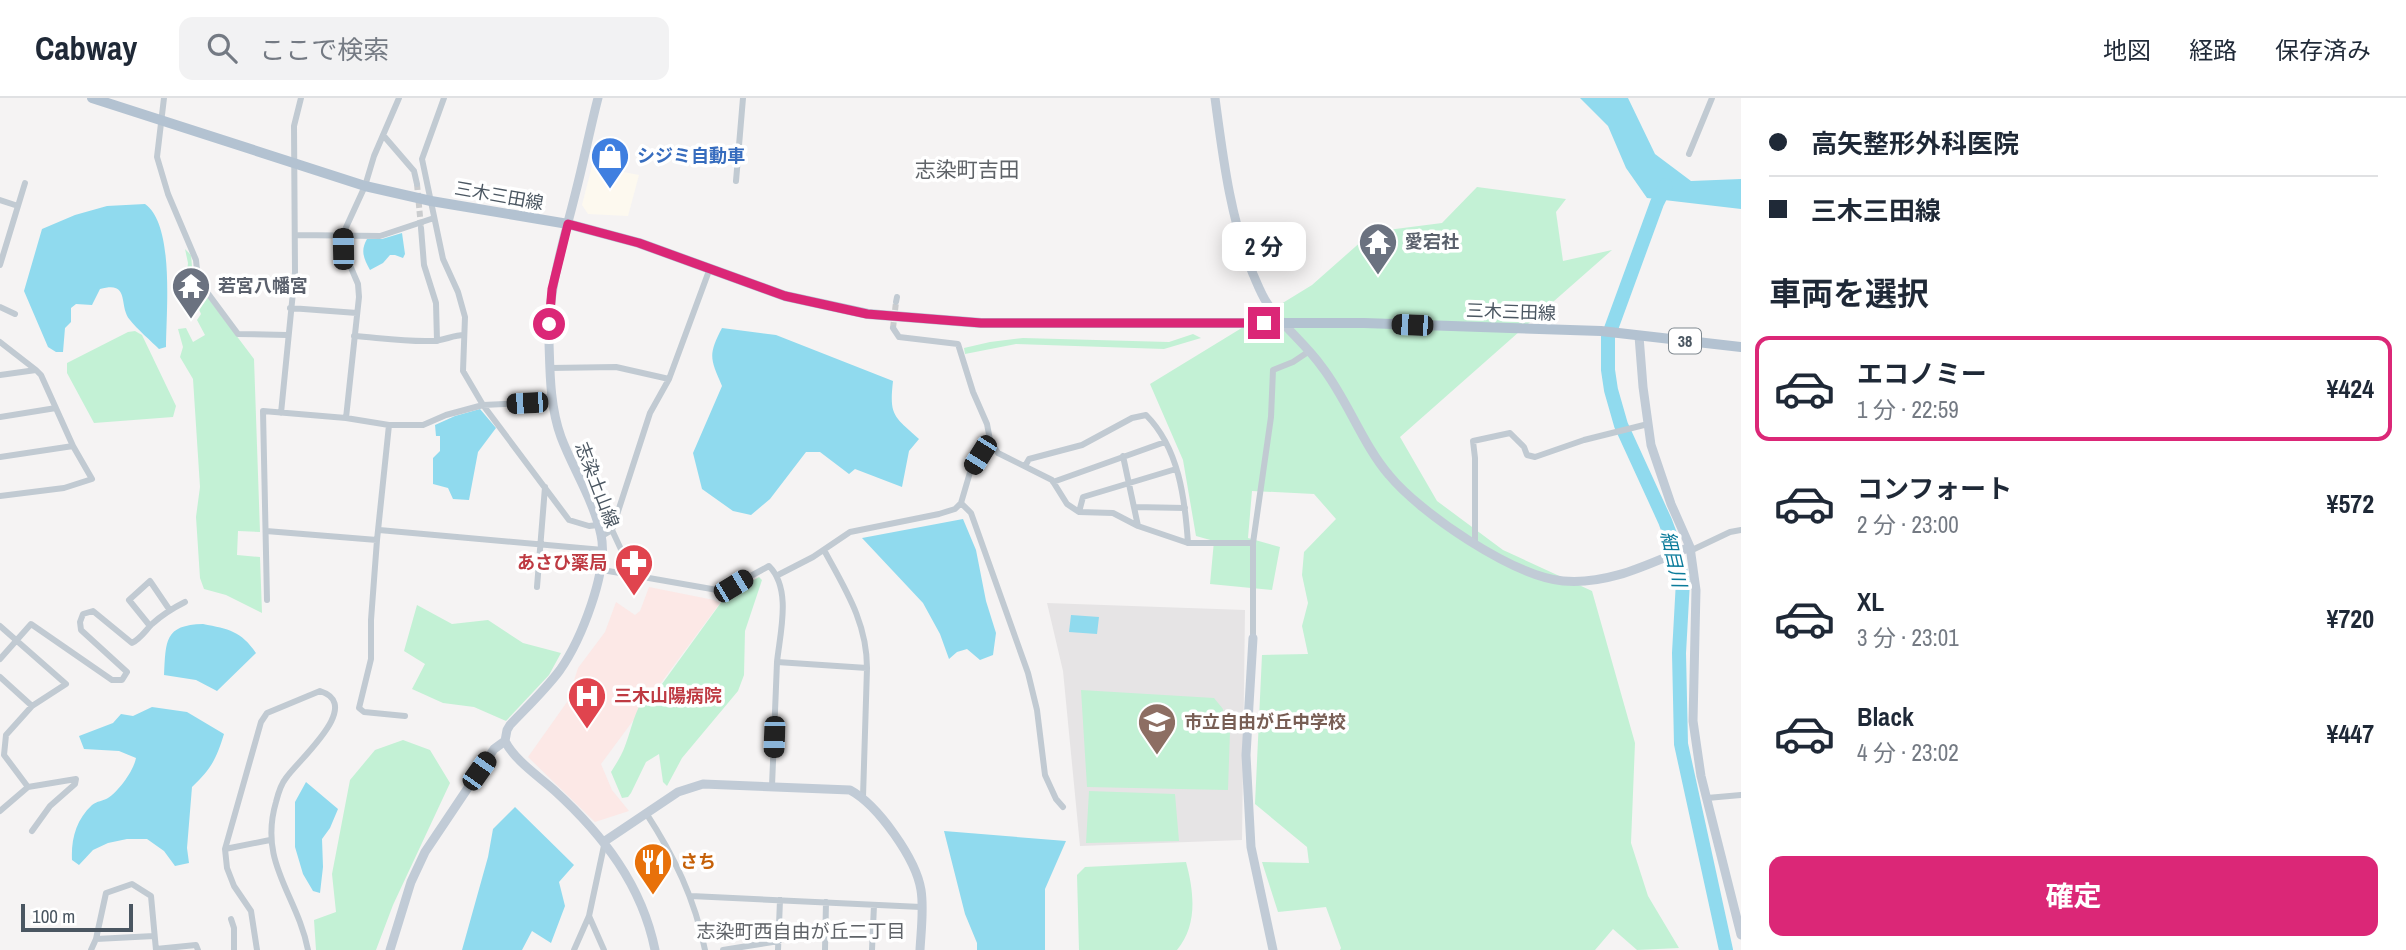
<!DOCTYPE html>
<html lang="ja">
<head>
<meta charset="utf-8">
<style>
	body { margin:0; font-family:"Archivo Narrow","Noto Sans JP",sans-serif; background:#f2f2f3; color:#1f2937; height:100vh; display:flex; flex-direction:column; font-size:26px; white-space:nowrap }
	* { box-sizing:border-box; margin:0 }
	p { font-size:23px; color:#747a83 }
	.icon { flex:none; width:38px; height:38px; fill:none; stroke:currentColor; stroke-width:2; stroke-linecap:round; stroke-linejoin:round }
	.map { position:relative; flex:1; overflow:hidden }
	.panel { display:flex; flex-direction:column; background:#fff; width:665px }
	.panel>* { flex:none }
	.top-card { display:grid; align-content:center; height:154px; padding:0 28px; background:#fff }
	.scale { position:absolute; left:21px; bottom:18px; width:112px; box-sizing:border-box; padding-left:7px; border:4px solid #4a5661; border-top:0; font-size:19px; line-height:24px; white-space:nowrap; color:#4a5661; -webkit-text-stroke:5px #fff; paint-order:stroke }
	.end { position:absolute; width:32px; height:32px; margin:-16px; border:9px solid #db2777; background:#fff; box-shadow:0 0 0 4px #fff }
	.from { border-radius:50% }
	.bubble { position:absolute; height:49px; border-radius:14px; background:#fff; box-shadow:0 4px 18px #0003; font-size:23px; font-weight:700; line-height:49px; text-align:center }
	.car { position:absolute; width:21px; height:42px; margin:-21px -10px; border-radius:9px; box-shadow:0 0 5px 2px #0007; background:linear-gradient(#222 24%,#8ab4d8 0 40%,#222 0 76%,#8ab4d8 0 86%,#222 0) }
	.top-card b { display:flex; align-items:center; gap:24px; height:66px; font-size:26px }
	.top-card b+b { border-top:2px solid #e0e1e3 }
	.top-card i { width:18px; height:18px; background:#1f2937 }
	ul { padding:0; list-style:none }
	li { display:flex; align-items:center; gap:21px; height:105px; margin:0 14px 10px; padding:0 14px; border:4px solid transparent; border-radius:14px }
	li div { flex:1 }
	li b { display:block; font-size:26px }
	li em { font-style:normal; font-weight:700 }
	li.current { border-color:#db2777 }
	li>.icon { width:63px; height:63px; stroke-width:1.5 }
	h2 { padding:0 28px; font-size:32px; line-height:84px }
	.cta { display:flex; gap:14px; margin-top:auto; padding:14px 28px }
	.cta a { flex:1; height:80px; border-radius:14px; background:#db2777; color:#fff; font-size:28px; font-weight:700; line-height:80px; text-align:center }
	header { display:flex; align-items:center; gap:42px; box-sizing:border-box; height:98px; padding:0 35px; background:#fff; border-bottom:2px solid #e0e1e3 }
	header strong { font-size:33px }
	nav { display:flex; gap:38px; margin-inline-start:auto; font-size:24px }
	.search { width:490px; height:63px; background:#f2f2f3; display:flex; align-items:center; gap:18px; box-sizing:border-box; padding:0 24px; border-radius:14px; color:#747a83; font-size:26px }
	main { display:flex; flex:1; min-height:0 }
	.map>svg:first-child { display:block }
</style>
</head>
<body>
<header>
<strong>Cabway</strong>
<div class="search"><svg class="icon" aria-label="search" viewBox="0 0 24 24"><circle cx="10" cy="10" r="6"/><path d="M15 15l6 6"/></svg>ここで検索</div>
<nav><a>地図</a><a>経路</a><a>保存済み</a></nav>
</header>
<main>
<div class="map">
<svg width="1741" height="852" viewBox="0 0 1741 852">
	<rect width="100%" height="100%" fill="#f5f3f3"/>
	<path fill="#fdf9ef" d="M 592,68 L 639,77 L 628,118 L 588,116 L 582,107 Z"/>
	<path fill="#e6e4e5" d="M 1047,505 L 1245,512 L 1242,742 L 1080,748 L 1063,573 Z"/>
	<path fill="#fce8e6" d="M 649,489 L 714,502 L 720,505 L 601,666 L 612,692 L 629,713 L 595,724 L 528,659 L 567,604 L 578,570 L 605,534 L 616,504 L 635,517 L 640,513 Z"/>
	<path fill="#c3f1d5" d="M 1477,89 L 1566,101 L 1556,114 L 1563,163 L 1612,152 L 1400,339 L 1437,403 L 1503,452 L 1592,493 L 1635,645 L 1631,745 L 1648,798 L 1679,850 L 1637,852 L 1613,831 L 1595,852 L 1340,852 L 1341,850 L 1326,809 L 1278,814 L 1262,764 L 1309,765 L 1307,749 L 1255,706 L 1262,557 L 1308,556 L 1302,528 L 1308,505 L 1302,477 L 1304,454 L 1336,421 L 1314,396 L 1252,393 L 1248,440 L 1280,449 L 1272,492 L 1210,486 L 1214,443 L 1196,438 L 1183,362 L 1150,286 L 1312,187 L 1372,134 L 1442,125 Z
		M 185,151 L 191,157 L 193,180 L 254,261 L 260,434 L 238,433 L 237,457 L 260,459 L 262,515 L 226,497 L 204,491 L 200,480 L 196,419 L 200,389 L 193,281 L 180,259 L 183,249 L 178,231 L 186,230 L 193,244 L 205,237 L 197,222 L 201,216 L 186,181 L 188,165 Z
		M 135,233 L 142,237 L 176,308 L 173,319 L 94,325 L 67,275 L 67,265 L 128,234 Z
		M 1193,236 L 1201,240 L 1164,251 L 1016,246 L 965,256 L 964,250 L 990,244 L 1023,240 L 1169,244 Z
		M 759,479 L 762,482 L 745,533 L 744,577 L 738,593 L 682,660 L 667,688 L 663,684 L 659,656 L 646,664 L 631,695 L 628,699 L 622,700 L 611,674 C 616,666 622,657 625,648 C 634,626 636,597 662,586 L 725,499 Z
		M 417,507 L 452,526 L 488,522 L 523,545 L 561,555 L 549,577 L 506,623 L 474,609 L 443,605 L 412,591 L 425,566 L 404,553 Z
		M 1081,592 L 1214,600 L 1223,611 L 1222,632 L 1230,633 L 1228,692 L 1087,689 Z
		M 403,642 L 430,652 L 450,685 L 393,807 L 376,852 L 316,852 L 314,822 L 336,814 L 332,776 L 350,682 L 375,652 Z
		M 1089,693 L 1175,696 L 1179,743 L 1086,745 Z
		M 1186,764 C 1194,794 1198,827 1177,852 L 1079,852 L 1077,777 L 1085,769 Z"/>
	<path fill="#90daee" d="M 1580,0 L 1628,0 L 1655,56 L 1691,83 L 1741,81 L 1741,111 L 1647,100 L 1626,70 L 1608,28 Z
		M 145,106 C 175,127 166,215 166,249 L 159,251 C 152,244 136,230 130,222 C 118,208 131,182 100,191 L 92,207 L 76,206 L 71,210 L 71,224 L 65,230 L 63,254 L 56,254 L 48,249 L 24,193 L 42,131 L 75,117 L 107,108 Z
		M 402,135 L 405,156 L 403,160 L 395,157 L 390,157 L 383,165 L 370,172 C 364,161 360,153 367,141 L 382,141 Z
		M 722,230 L 776,237 L 893,283 C 889,318 894,318 919,341 L 909,353 L 902,389 L 855,371 L 849,376 L 820,354 L 806,354 L 770,401 L 751,417 L 733,413 L 702,391 L 693,355 L 722,288 C 710,260 708,257 722,230 Z
		M 480,311 L 496,330 L 478,354 L 469,402 L 453,401 L 448,390 L 433,386 L 433,360 L 440,353 L 440,338 L 436,338 L 435,327 L 455,318 Z
		M 963,421 L 976,452 L 986,503 L 996,535 L 993,557 L 980,562 L 967,551 L 957,554 L 949,561 L 940,536 L 923,505 L 862,440 Z
		M 1071,517 L 1099,519 L 1097,536 L 1069,534 Z
		M 203,526 C 229,531 241,533 256,555 L 217,593 L 196,582 L 164,577 C 166,543 164,527 203,526 Z
		M 152,609 L 187,614 L 224,636 C 216,662 211,671 192,689 L 187,750 L 189,765 L 175,768 L 164,753 L 147,741 L 127,741 L 108,745 L 93,752 L 79,767 L 72,762 C 71,741 76,722 92,707 C 97,703 103,703 108,700 C 119,693 134,672 136,660 L 119,653 L 84,651 L 79,638 L 113,625 L 121,616 L 133,618 Z
		M 306,684 L 338,711 L 330,730 L 322,741 L 323,769 L 320,795 L 313,793 L 303,776 L 295,749 L 295,704 Z
		M 515,709 L 574,767 L 559,784 L 565,808 L 551,845 L 532,833 L 522,852 L 462,852 L 488,759 L 493,731 Z
		M 944,733 L 1066,743 L 1045,791 L 1045,852 L 977,852 L 977,845 L 965,816 Z"/>
	<g fill="none" stroke-linecap="round" stroke-linejoin="round">
		<path stroke="#90daee" stroke-width="14" d="M 1666,87 L 1657,105 L 1608,239 L 1608,272 L 1611,292 L 1621,327 L 1665,423 L 1674,447 L 1683,483 L 1679,555 L 1681,646 L 1726,852"/>
		<path stroke="#caccce" stroke-width="6" stroke-dasharray="6 3" stroke-linecap="butt" d="M 417,86 L 421,129
			M 893,230 L 896,204"/>
		<path stroke="#c1cad2" stroke-width="6" d="M 164,0 L 157,59 L 168,96 L 196,162 L 198,182 L 238,236 L 287,237
			M 444,0 L 422,61 L 443,161 L 458,194 L 465,219 L 463,273 L 483,307 L 569,422 L 589,428 L 598,427
			M 383,37 L 414,73 L 417,86
			M 1689,56 L 1712,0
			M 736,83 L 743,0
			M 0,102 L 18,108
			M 421,130 L 424,167 L 436,205 L 437,243
			M 295,137 L 380,138 L 434,120
			M 0,167 L 25,85
			M 896,204 L 897,199
			M 0,209 L 15,216
			M 290,210 L 357,215
			M 893,230 L 899,239 L 958,246 L 973,294 L 987,326 L 990,342 L 998,355 L 1052,382 L 1067,406 L 1079,414 L 1113,415 L 1138,428 L 1188,445 L 1253,445
			M 354,238 C 380,240 406,244 432,243 C 443,243 453,237 464,237
			M 0,244 L 36,272
			M 550,270 L 616,269 L 669,281
			M 0,277 L 36,272 L 41,277 L 73,348 L 92,381 L 64,390 L 0,398
			M 281,315 L 295,174 L 294,28 L 301,0
			M 0,319 L 56,310
			M 346,320 L 359,199 L 358,186 L 343,151 L 343,136 L 365,88 L 374,58 L 399,0
			M 389,327 L 377,442 L 371,522 L 371,561 L 359,610 L 364,614 L 405,618
			M 1123,358 L 1138,428
			M 0,359 L 73,348
			M 1025,368 L 1029,361 L 1082,347 L 1132,320 L 1146,317 C 1179,350 1185,401 1188,445
			M 1053,384 L 1165,344
			M 961,405 L 971,415 L 1028,575 L 1037,612 L 1045,677 L 1056,701 L 1063,709
			M 1134,409 L 1185,410
			M 1079,414 L 1083,399 L 1176,371
			M 379,432 L 603,452
			M 612,432 L 650,315 L 669,281 L 710,170
			M 266,433 L 377,442
			M 602,438 L 612,432 L 625,460 L 626,476 L 723,493 L 769,468 C 792,491 780,535 777,564
			M 1475,446 L 1475,360 L 1473,343 L 1510,335 L 1524,349 L 1527,357 L 1535,359 L 1584,342 L 1648,326
			M 824,452 C 845,491 867,524 867,570
			M 1690,453 L 1730,434 L 1741,432
			M 602,472 L 626,476
			M 778,477 L 813,459 L 850,434 L 939,416 L 955,411 L 961,405 L 971,371 L 990,342
			M 537,489 L 545,389
			M 267,502 L 263,313 L 346,320 L 389,327 L 423,327 L 446,317 L 483,307 L 527,305 L 552,298
			M 0,528 L 66,586 L 32,608 L 6,637 L 4,657 L 28,689 L 0,713
			M 150,528 L 129,502 L 150,483 L 169,511
			M 1253,540 L 1253,445 L 1271,319 L 1273,272 L 1293,264 L 1308,254
			M 0,561 L 31,526 L 112,582 L 122,582 L 127,574 L 81,532 L 80,524 L 83,516 L 93,513 L 132,545 C 141,540 145,533 152,526 C 163,516 173,510 185,504
			M 0,579 L 32,608
			M 772,688 L 777,564 L 867,570 L 863,699
			M 28,689 L 76,681 L 75,686 L 50,708 L 32,733
			M 1707,700 L 1741,697
			M 646,715 C 674,758 695,801 705,852
			M 225,751 L 270,742
			M 691,798 L 921,809
			M 589,818 L 604,852
			M 231,821 L 234,830 L 234,852
			M 96,841 L 154,838
			M 156,851 L 196,847 L 198,852
			M 91,852 L 96,841 L 106,795 L 132,786 L 151,798 L 156,852
			M 257,852 L 251,813 L 234,788 L 227,770 L 225,751 L 261,624 L 267,615 L 320,593 C 364,607 299,661 286,680 C 281,686 278,696 276,704 C 258,765 297,796 308,852
			M 574,852 L 589,818 L 605,743
			M 723,852 L 779,843
			M 778,852 L 780,802
			M 825,852 L 826,804
			M 872,852 L 874,807"/>
		<path stroke="#c1cbd6" stroke-width="9" d="M 1215,0 C 1223,59 1230,120 1253,176 C 1257,185 1261,196 1267,205 C 1282,228 1306,246 1322,269 C 1347,301 1363,347 1389,377 C 1421,416 1513,478 1563,483 C 1609,487 1648,466 1690,449
			M 1639,238 L 1643,289 L 1651,347 L 1671,406 L 1690,449 L 1696,492 L 1693,623 L 1701,678 L 1741,837
			M 1253,540 L 1246,657 L 1251,749 L 1273,852
			M 505,643 L 507,632 L 510,627 C 527,609 546,591 560,572 C 581,542 609,472 601,437 C 594,403 573,371 561,339 C 550,309 550,276 549,244 C 547,193 564,142 576,93 C 584,62 590,31 598,0
			M 505,643 C 515,663 540,679 555,693 C 603,737 642,787 655,852
			M 605,743 L 678,694 L 703,686 L 850,692 C 878,707 916,761 921,792 C 924,811 921,833 920,852
			M 390,852 L 411,784 L 425,754 L 494,651 L 505,643"/>
		<path stroke="#b3c2d1" stroke-width="10" d="M 92,0 L 365,88 L 431,103 L 568,126 L 639,145 L 785,198 L 868,216 L 981,225 L 1364,225 L 1510,230 L 1601,233 L 1741,249"/>
	</g>
	<g fill="none" stroke-linecap="round" stroke-linejoin="round">
		<path stroke="#db2777" stroke-width="9" d="M 549,226 L 552,191 L 568,126 L 639,145 L 785,198 L 867,216 L 981,225 L 1264,225"/>
	</g>
	<defs>
		<g id="shop-pin" transform="scale(2.0125)"><path d="M0 17L-7.5 6A9.5 9.5 0 1 1 7.5 6Z" fill="#3f7fe0" stroke="#fff"/><path d="M-5-2.5h2.3a2.7 3.5 0 0 1 5.4 0H5L5.5 6h-11ZM-1.5-2.5h3a1.5 2.3 0 0 0-3 0Z" fill="#fff"/></g>
		<g id="temple-pin" transform="scale(2.0125)"><path d="M0 17L-7.5 6A9.5 9.5 0 1 1 7.5 6Z" fill="#6b7280" stroke="#fff"/><path d="M0-6L5-2H3V0L6.5 2.5H4V6H1.5V3h-3V6H-4V2.5H-6.5L-3 0V-2H-5Z" fill="#fff"/></g>
		<g id="pharmacy-pin" transform="scale(2.0125)"><path d="M0 17L-7.5 6A9.5 9.5 0 1 1 7.5 6Z" fill="#e0444e" stroke="#fff"/><path d="M-2-6h4v4h4v4h-4v4h-4v-4h-4v-4h4Z" fill="#fff"/></g>
		<g id="hospital-pin" transform="scale(2.0125)"><path d="M0 17L-7.5 6A9.5 9.5 0 1 1 7.5 6Z" fill="#e0444e" stroke="#fff"/><path d="M-5-5h3v3.5h4V-5h3V5h-3V1.5h-4V5h-3Z" fill="#fff"/></g>
		<g id="school-pin" transform="scale(2.0125)"><path d="M0 17L-7.5 6A9.5 9.5 0 1 1 7.5 6Z" fill="#8d6e63" stroke="#fff"/><path d="M0-5L7-2L0 1L-7-2ZM-4 1L0 2.5L4 1V4Q0 6-4 4Z" fill="#fff"/></g>
		<g id="restaurant-pin" transform="scale(2.0125)"><path d="M0 17L-7.5 6A9.5 9.5 0 1 1 7.5 6Z" fill="#e8710a" stroke="#fff"/><path d="M-5-6h1v4h1v-4h1v4h1v-4h1v5L-1.5 .5V6h-2V.5L-5-1ZM5-6V6H3V1.5H1.5Q1.5-4 5-6Z" fill="#fff"/></g>
	</defs>
	<g fill-rule="evenodd">
		<use href="#shop-pin" x="610" y="58"/>
		<use href="#temple-pin" x="1378" y="144"/>
		<use href="#temple-pin" x="191" y="188"/>
		<use href="#pharmacy-pin" x="634" y="465"/>
		<use href="#hospital-pin" x="587" y="598"/>
		<use href="#school-pin" x="1157" y="624"/>
		<use href="#restaurant-pin" x="653" y="764"/>
	</g>
	<g text-anchor="middle" stroke-width="7" stroke-linejoin="round" paint-order="stroke">
		<rect fill="#fff" stroke="#808990" stroke-width="2" x="1669" y="230.5" width="32" height="25" rx="5"/>
		<g font-size="16" font-weight="bold" fill="#4a5661">
			<text x="1685" y="249">38</text>
		</g>
		<g font-size="18" font-weight="bold" fill="#366cbe" stroke="#fff" text-anchor="start">
			<text x="637" y="64">シジミ自動車</text>
		</g>
		<g font-size="18" fill="#4a5661" stroke="#fff">
			<text transform="translate(499 98) rotate(10)" y="6">三木三田線</text>
			<text transform="translate(1511 214) rotate(2)" y="6">三木三田線</text>
			<text transform="translate(597 387) rotate(69)" y="6">志染土山線</text>
		</g>
		<g font-size="18" font-weight="bold" fill="#5b616d" stroke="#fff" text-anchor="start">
			<text x="1405" y="150">愛宕社</text>
			<text x="218" y="194">若宮八幡宮</text>
		</g>
		<g font-size="18" font-weight="bold" fill="#be3a42" stroke="#fff" text-anchor="end">
			<text x="607" y="471">あさひ薬局</text>
			<text x="614" y="604" text-anchor="start">三木山陽病院</text>
		</g>
		<g font-size="18" font-weight="bold" fill="#785e54" stroke="#fff" text-anchor="start">
			<text x="1184" y="630">市立自由が丘中学校</text>
		</g>
		<g font-size="18" font-weight="bold" fill="#c56008" stroke="#fff" text-anchor="start">
			<text x="680" y="770">さち</text>
		</g>
		<g font-size="19" font-style="italic" fill="#0c7c9b" stroke="#fff">
			<text transform="translate(1674 461) rotate(77)" y="7">細目川</text>
		</g>
		<g font-size="19" fill="#5f6368" stroke="#fff">
			<text x="801" y="840">志染町西自由が丘二丁目</text>
		</g>
		<g font-size="21" fill="#5f6368" stroke="#fff">
			<text x="967" y="79">志染町吉田</text>
		</g>
	</g>
</svg>
<div class="scale">100 m</div>
<i class="end from" style="left:549px;top:226px"></i>
<i class="end" style="left:1264px;top:225px"></i>
<div class="bubble" style="left:1222px;top:124px;width:84px">2 分</div>
<i class="car" style="left:343px;top:151px;rotate:359deg"></i>
<i class="car" style="left:1412px;top:227px;rotate:272deg"></i>
<i class="car" style="left:527px;top:305px;rotate:267deg"></i>
<i class="car" style="left:980px;top:357px;rotate:212deg"></i>
<i class="car" style="left:733px;top:488px;rotate:59deg"></i>
<i class="car" style="left:774px;top:639px;rotate:182deg"></i>
<i class="car" style="left:479px;top:673px;rotate:35deg"></i>
</div>
<section class="panel">
<div class="top-card">
<b><i class="from"></i>高矢整形外科医院</b>
<b><i></i>三木三田線</b>
</div>
<h2>車両を選択</h2>
<ul>
<li class="current"><svg class="icon" aria-label="car" viewBox="0 0 24 24"><path d="M5 17H2v-5l4-1 3-4h7l3 4 3 1v5h-3M9 17h6M6 11h13"/><circle cx="7" cy="17" r="2"/><circle cx="17" cy="17" r="2"/></svg><div><b>エコノミー</b><p>1 分 · 22:59</p></div><em>¥424</em></li>
<li><svg class="icon" aria-label="car" viewBox="0 0 24 24"><path d="M5 17H2v-5l4-1 3-4h7l3 4 3 1v5h-3M9 17h6M6 11h13"/><circle cx="7" cy="17" r="2"/><circle cx="17" cy="17" r="2"/></svg><div><b>コンフォート</b><p>2 分 · 23:00</p></div><em>¥572</em></li>
<li><svg class="icon" aria-label="car" viewBox="0 0 24 24"><path d="M5 17H2v-5l4-1 3-4h7l3 4 3 1v5h-3M9 17h6M6 11h13"/><circle cx="7" cy="17" r="2"/><circle cx="17" cy="17" r="2"/></svg><div><b>XL</b><p>3 分 · 23:01</p></div><em>¥720</em></li>
<li><svg class="icon" aria-label="car" viewBox="0 0 24 24"><path d="M5 17H2v-5l4-1 3-4h7l3 4 3 1v5h-3M9 17h6M6 11h13"/><circle cx="7" cy="17" r="2"/><circle cx="17" cy="17" r="2"/></svg><div><b>Black</b><p>4 分 · 23:02</p></div><em>¥447</em></li>
</ul>
<div class="cta"><a>確定</a></div>
</section>
</main>
</body>
</html>
